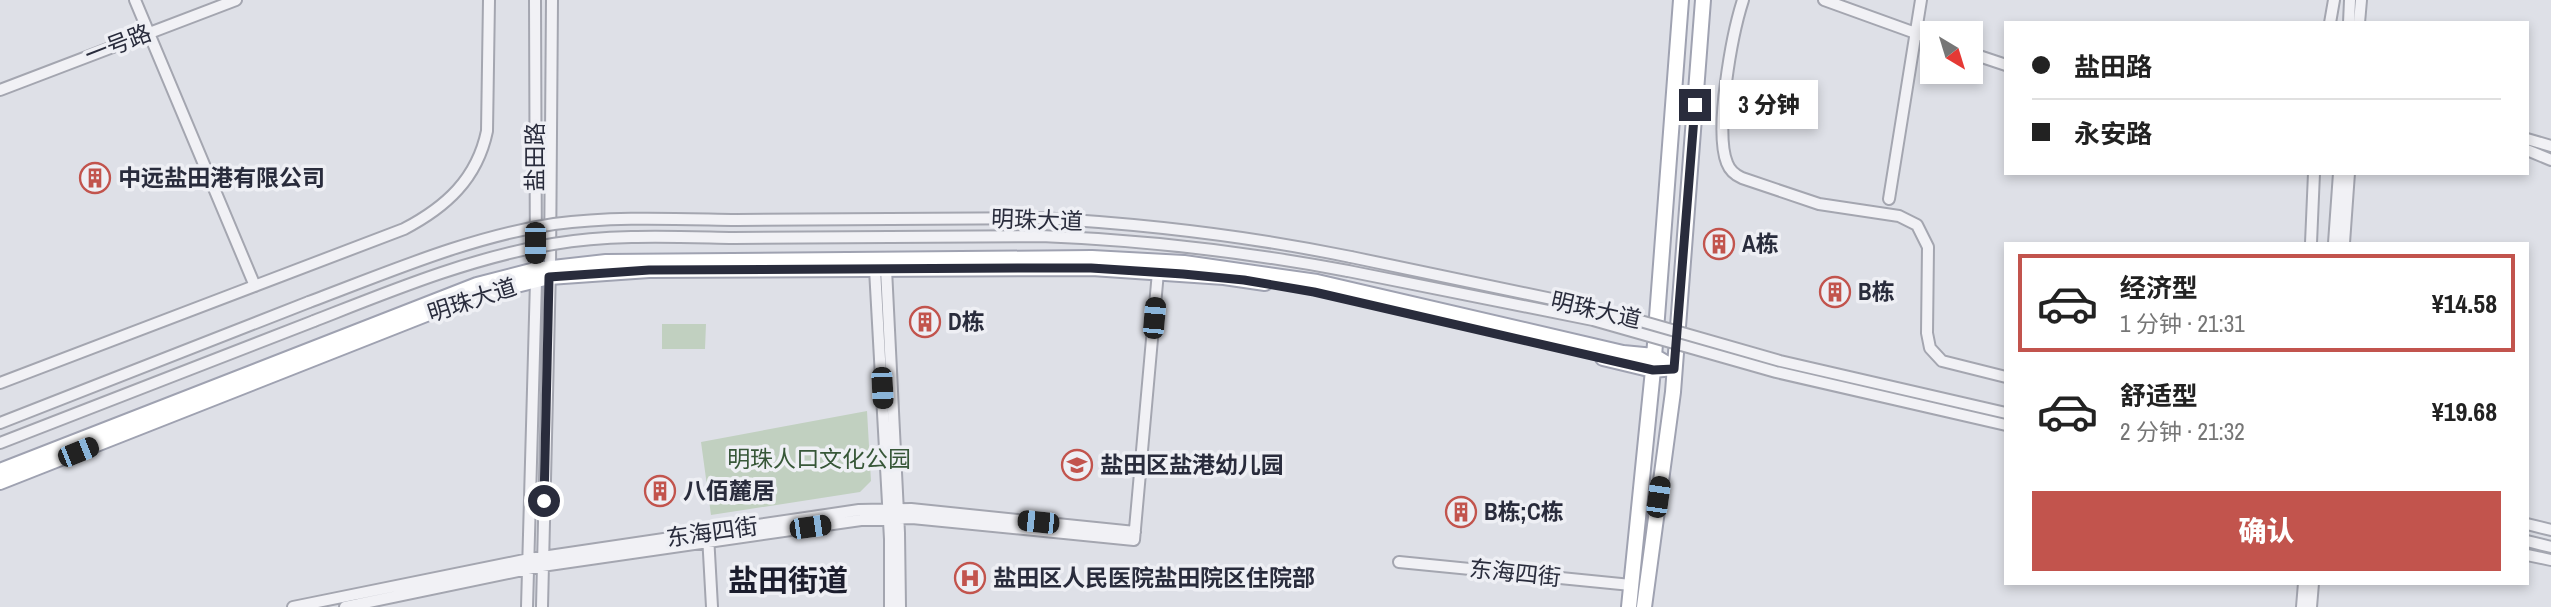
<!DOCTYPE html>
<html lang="zh">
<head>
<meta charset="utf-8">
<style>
	body { margin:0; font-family:"Archivo Narrow","Noto Sans SC",sans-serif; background:#f6f6f6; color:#222; height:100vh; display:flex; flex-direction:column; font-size:26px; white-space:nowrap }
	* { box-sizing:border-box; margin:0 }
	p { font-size:23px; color:#767676 }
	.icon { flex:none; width:38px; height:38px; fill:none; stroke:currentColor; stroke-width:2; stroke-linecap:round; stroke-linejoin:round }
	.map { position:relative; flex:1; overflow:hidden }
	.details { position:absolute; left:2004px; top:242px; width:525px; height:343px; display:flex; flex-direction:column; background:#fff; border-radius:0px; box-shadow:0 4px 10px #0003 }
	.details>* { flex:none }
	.banner { position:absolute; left:2004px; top:21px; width:525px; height:154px; border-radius:0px; box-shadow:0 4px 10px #0003; display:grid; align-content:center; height:154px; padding:0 28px; background:#fff }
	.needle { width:46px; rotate:142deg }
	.buttons { position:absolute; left:1920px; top:21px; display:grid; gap:14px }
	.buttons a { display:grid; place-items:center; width:63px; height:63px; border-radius:0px; background:#fff; box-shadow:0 4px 10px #0003; font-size:35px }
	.end { position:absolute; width:32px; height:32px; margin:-16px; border:9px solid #292c3c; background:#fff; box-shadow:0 0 0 4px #fff }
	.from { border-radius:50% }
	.bubble { position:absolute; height:49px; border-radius:0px; background:#fff; box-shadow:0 4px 10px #0003; font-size:23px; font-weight:800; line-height:49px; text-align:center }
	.car { position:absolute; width:21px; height:42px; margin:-21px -10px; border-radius:9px; box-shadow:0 0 5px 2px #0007; background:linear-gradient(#222 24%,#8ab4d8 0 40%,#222 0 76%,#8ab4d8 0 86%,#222 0) }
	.banner b { display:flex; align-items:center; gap:24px; height:66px; font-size:26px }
	.banner b+b { border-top:2px solid #e0e0e0 }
	.banner i { width:18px; height:18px; background:#222 }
	ul { padding:12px 0 0; list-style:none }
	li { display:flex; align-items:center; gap:21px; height:98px; margin:0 14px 10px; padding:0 14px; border:4px solid transparent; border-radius:0px }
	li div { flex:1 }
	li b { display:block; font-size:26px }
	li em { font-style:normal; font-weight:800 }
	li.current { border-color:#c2544d }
	li>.icon { width:63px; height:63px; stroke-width:1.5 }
	.cta { display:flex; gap:14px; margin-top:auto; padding:14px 28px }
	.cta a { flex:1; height:80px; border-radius:0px; background:#c2544d; color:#fff; font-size:28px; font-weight:800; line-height:80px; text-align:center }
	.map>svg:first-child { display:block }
</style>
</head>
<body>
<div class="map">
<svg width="2551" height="607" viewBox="0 0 2551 607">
	<rect width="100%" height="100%" fill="#dee0e7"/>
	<path fill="#c1d0c0" d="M 662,324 L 706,324 L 705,349 L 662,349 Z
		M 867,411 L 871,481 L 860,492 L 711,515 L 701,442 Z"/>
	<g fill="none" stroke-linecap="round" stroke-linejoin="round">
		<g stroke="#a4a6b0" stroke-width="14">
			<path id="minor" d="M 135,0 L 255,286
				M 1743,0 C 1732,34 1714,131 1727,163 C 1730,171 1735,175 1742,178 L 1819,204 L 1899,216 L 1917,225 L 1928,247 L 1927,333 L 1930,348 L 1942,361 L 2006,377
				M 1824,0 L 1932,39
				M 2330,23 L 2334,0
				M 2349,23 L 2350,0
				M 2359,23 L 2361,0
				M 1970,53 L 2006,65
				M 0,90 L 236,0
				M 2527,139 L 2551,146
				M 2527,150 L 2551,160
				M 1889,199 L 1921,0
				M 737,220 L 1041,218 C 1145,224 1249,236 1351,257
				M 734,238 L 1041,236 C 1145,240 1247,252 1348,271
				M 2311,243 L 2314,173
				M 2334,243 L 2339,173
				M 2344,243 L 2349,173
				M 875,269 L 890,539 L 890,607
				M 886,269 L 899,533 L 900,607
				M 0,383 L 404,229 C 446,207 477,179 487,131 L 489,0
				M 0,423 L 309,302
				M 0,443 L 314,321
				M 2527,524 L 2551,530
				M 708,535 L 712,607
				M 2527,541 L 2551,547
				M 2527,555 L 2551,560
				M 1399,562 L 1631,585
				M 293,607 L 529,559 L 859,510 L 911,509 L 1135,532
				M 345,607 L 542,566 L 861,520 L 912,518 L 1134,540 L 1158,272
				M 527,607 L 536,281 L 535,0
				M 542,607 L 550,268 L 552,0
				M 2302,607 L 2304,583
				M 2311,607 L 2313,583"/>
		</g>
		<g stroke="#9fa2b1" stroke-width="18">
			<path id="major" d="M 1603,358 L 1653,370 L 1674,368
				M 0,471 L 477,285 L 535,270 L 606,262 L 1092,258 L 1184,263 L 1317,282 L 1623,353 L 1654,356 L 1674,368
				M 0,482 L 439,309 L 480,294 L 549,277 L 649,270 L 1092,268 L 1224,277 L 1265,283
				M 1629,607 L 1653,370 L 1681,0
				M 1644,607 L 1673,392 L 1703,0"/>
		</g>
		<use href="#minor" stroke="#f1f1f5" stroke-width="10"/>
		<use href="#major" stroke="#fff" stroke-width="14"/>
		<g stroke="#a4a6b0" stroke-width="14" stroke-linecap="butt">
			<path id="minor-bridge" d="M 1351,257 L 1595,308 L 1780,361 L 2006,413
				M 1348,271 L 1593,320 L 1776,372 L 2006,425
				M 309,302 C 389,272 469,237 554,224 C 614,216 676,219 737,220
				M 314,321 C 393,290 470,258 553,244 C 613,234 674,237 734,238"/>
		</g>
		<use href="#minor-bridge" stroke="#f1f1f5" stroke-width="10"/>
	</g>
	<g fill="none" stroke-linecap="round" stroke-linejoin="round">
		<path stroke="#292c3c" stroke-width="9" d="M 544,501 L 549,277 L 649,270 L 1040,268 L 1091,268 L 1183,274 L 1244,280 L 1314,292 L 1653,370 L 1674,369 L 1695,105"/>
	</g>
	<defs>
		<g id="building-ring" transform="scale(1.575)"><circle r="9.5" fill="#eeeff4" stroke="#c2544d" stroke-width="1.5"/><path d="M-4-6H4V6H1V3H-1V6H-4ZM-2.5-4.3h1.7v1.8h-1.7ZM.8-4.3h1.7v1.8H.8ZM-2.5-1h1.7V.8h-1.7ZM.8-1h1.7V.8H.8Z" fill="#c2544d"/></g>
		<g id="school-ring" transform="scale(1.575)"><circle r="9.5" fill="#eeeff4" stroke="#c2544d" stroke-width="1.5"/><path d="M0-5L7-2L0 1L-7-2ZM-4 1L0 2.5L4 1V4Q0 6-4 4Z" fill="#c2544d"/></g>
		<g id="hospital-ring" transform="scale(1.575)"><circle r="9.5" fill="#eeeff4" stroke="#c2544d" stroke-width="1.5"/><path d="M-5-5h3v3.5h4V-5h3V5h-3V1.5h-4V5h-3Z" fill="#c2544d"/></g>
	</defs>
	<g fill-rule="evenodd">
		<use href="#building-ring" x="95" y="178"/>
		<use href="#building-ring" x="1719" y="244"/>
		<use href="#building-ring" x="1835" y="292"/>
		<use href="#building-ring" x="925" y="322"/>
		<use href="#school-ring" x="1077" y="465"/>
		<use href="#building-ring" x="660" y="491"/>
		<use href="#building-ring" x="1461" y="512"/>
		<use href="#hospital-ring" x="970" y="578"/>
	</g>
	<g text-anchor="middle" stroke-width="7" stroke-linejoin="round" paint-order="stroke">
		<g font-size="23" fill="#292c3c" stroke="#eeeff4">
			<text transform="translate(118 44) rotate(-21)" y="8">一号路</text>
			<text transform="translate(535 157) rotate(-90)" y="8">盐田路</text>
			<text transform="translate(1037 220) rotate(2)" y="8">明珠大道</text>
			<text transform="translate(472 300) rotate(-18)" y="8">明珠大道</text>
			<text transform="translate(1596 310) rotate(13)" y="8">明珠大道</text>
			<text transform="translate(712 532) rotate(-8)" y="8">东海四街</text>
			<text transform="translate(1515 573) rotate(6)" y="8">东海四街</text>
		</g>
		<g font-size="23" font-weight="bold" fill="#292c3c" stroke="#eeeff4" text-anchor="start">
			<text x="118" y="186">中远盐田港有限公司</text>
			<text x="1742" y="252">A栋</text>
			<text x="1858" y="300">B栋</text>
			<text x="948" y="330">D栋</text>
			<text x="1100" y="473">盐田区盐港幼儿园</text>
			<text x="683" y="499">八佰麓居</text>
			<text x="1484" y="520">B栋;C栋</text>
			<text x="993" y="586">盐田区人民医院盐田院区住院部</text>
		</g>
		<g font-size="23" fill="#375738" stroke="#eeeff4">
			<text x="819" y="467">明珠人口文化公园</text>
		</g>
		<g font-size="30" font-weight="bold" fill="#1b1d2d" stroke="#eeeff4">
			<text x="788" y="591">盐田街道</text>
		</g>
	</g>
</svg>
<div class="buttons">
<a><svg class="needle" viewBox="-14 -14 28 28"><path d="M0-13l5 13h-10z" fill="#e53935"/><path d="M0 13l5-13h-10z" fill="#767676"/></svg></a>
</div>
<i class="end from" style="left:544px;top:501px"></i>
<i class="end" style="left:1695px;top:105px"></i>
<div class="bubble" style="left:1720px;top:80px;width:98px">3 分钟</div>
<i class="car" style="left:535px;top:243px;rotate:180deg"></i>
<i class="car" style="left:1154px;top:318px;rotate:5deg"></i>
<i class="car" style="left:882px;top:388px;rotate:177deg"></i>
<i class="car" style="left:78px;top:452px;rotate:68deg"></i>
<i class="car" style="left:1658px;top:497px;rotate:8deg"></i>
<i class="car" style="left:1038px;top:522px;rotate:276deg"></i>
<i class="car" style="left:810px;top:527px;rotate:82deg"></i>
<div class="banner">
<b><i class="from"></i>盐田路</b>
<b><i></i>永安路</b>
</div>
<section class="details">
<ul>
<li class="current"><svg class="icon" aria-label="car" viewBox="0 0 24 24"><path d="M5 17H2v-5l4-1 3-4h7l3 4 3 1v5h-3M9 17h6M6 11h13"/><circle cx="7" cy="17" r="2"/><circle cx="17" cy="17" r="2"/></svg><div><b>经济型</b><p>1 分钟 · 21:31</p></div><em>¥14.58</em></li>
<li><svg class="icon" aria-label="car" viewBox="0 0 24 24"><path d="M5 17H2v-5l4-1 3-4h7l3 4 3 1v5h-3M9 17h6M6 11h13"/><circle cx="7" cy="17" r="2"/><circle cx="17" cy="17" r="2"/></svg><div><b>舒适型</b><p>2 分钟 · 21:32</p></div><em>¥19.68</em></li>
</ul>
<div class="cta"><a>确认</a></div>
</section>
</div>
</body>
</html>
